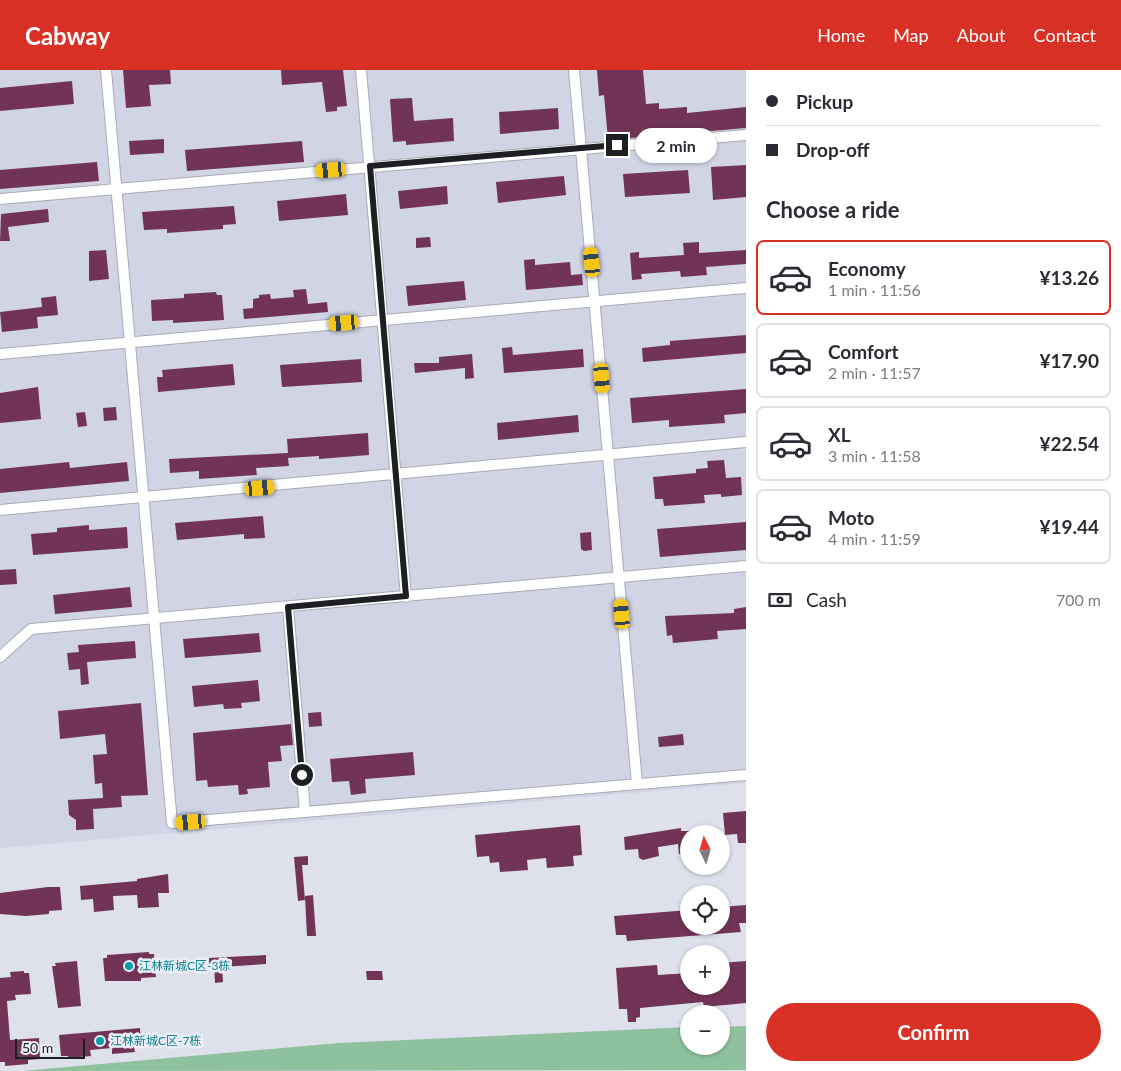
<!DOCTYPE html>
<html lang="en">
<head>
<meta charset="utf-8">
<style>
	body { margin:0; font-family:Lato,"Noto Sans SC",sans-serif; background:#f7f7f7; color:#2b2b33; height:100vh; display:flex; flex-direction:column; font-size:19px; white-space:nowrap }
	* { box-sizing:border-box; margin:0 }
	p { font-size:16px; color:#7c7c81 }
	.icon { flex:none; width:28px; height:28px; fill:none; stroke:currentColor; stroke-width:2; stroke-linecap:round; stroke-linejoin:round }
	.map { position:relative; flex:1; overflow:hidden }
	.details { display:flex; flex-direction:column; background:#fff; width:375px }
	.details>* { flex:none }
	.banner { display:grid; align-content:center; height:110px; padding:0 20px; background:#fff }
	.needle { width:32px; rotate:355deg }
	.controls { position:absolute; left:680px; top:755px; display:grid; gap:10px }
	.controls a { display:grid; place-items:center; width:50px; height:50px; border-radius:50%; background:#fff; box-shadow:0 1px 4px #0004; font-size:25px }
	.scale { position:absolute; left:15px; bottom:12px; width:70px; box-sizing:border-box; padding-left:5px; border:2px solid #1e1f22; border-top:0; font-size:14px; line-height:18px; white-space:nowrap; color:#1e1f22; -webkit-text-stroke:4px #ebeef8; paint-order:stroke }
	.end { position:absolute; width:22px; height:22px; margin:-11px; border:6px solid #1e1f22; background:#fff; box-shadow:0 0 0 2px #fff }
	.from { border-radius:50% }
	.bubble { position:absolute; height:35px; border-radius:18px; background:#fff; box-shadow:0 1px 4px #0004; font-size:16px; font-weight:700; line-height:35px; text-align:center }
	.car { position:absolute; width:15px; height:30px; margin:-15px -8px; border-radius:6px; box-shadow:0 0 4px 1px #0007; background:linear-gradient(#f5c518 24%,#345 0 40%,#f5c518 0 76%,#345 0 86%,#f5c518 0) }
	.banner b { display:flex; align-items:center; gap:18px; height:48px; font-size:19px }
	.banner b+b { border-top:1px solid #e1e1e2 }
	.banner i { width:12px; height:12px; background:#2b2b33 }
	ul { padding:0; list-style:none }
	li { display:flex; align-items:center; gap:15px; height:75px; margin:0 10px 8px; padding:0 10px; border:2px solid #e1e1e2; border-radius:8px }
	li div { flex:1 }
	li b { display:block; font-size:19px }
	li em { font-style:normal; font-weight:700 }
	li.current { border-color:#d93025 }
	li>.icon { width:45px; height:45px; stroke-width:1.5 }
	h2 { padding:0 20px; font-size:22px; line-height:60px }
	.pay { display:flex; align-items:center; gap:12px; height:55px; padding:0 20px; font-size:19px }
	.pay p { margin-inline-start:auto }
	.primary-button { display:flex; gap:10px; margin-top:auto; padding:10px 20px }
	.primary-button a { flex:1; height:58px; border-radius:30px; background:#d93025; color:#fff; font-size:20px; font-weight:700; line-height:58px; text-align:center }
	header { display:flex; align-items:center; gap:30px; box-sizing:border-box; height:70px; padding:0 25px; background:#d93025; color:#fff }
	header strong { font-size:24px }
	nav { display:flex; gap:28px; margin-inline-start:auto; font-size:18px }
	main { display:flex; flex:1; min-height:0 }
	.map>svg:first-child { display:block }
</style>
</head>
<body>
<header>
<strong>Cabway</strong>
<nav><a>Home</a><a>Map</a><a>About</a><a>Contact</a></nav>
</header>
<main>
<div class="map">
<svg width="746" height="1001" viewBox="0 0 746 1001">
	<rect width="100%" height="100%" fill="#dee0eb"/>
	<path fill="#d0d4e5" d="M 0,0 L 746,0 L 746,713 L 0,778 Z"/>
	<path fill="#8ec29e" d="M 746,956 L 746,1000 L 22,1001 L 339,973 L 689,957 L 689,976 L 721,976 L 721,957 Z"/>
	<path fill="#713457" d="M 123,0 L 170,0 L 171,14 L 149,15 L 151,36 L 126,38 Z
		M 281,0 L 343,0 L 347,36 L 337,37 L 337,41 L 326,42 L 322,12 L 282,15 Z
		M 597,0 L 643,0 L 646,34 L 659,33 L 659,39 L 687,37 L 687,43 L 746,37 L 746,58 L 608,70 L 604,25 L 599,26 Z
		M 72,11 L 74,34 L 0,41 L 0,18 Z
		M 412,28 L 414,51 L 453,48 L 454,71 L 406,75 L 406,71 L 393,72 L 390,29 Z
		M 558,38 L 559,59 L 500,64 L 499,42 Z
		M 164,69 L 164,83 L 130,85 L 129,71 Z
		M 302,71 L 304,92 L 187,101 L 185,80 Z
		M 97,92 L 99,111 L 0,119 L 0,100 Z
		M 746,95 L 746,127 L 713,130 L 711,97 Z
		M 688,100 L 690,123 L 625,127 L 623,104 Z
		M 564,106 L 566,125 L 498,133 L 496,112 Z
		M 447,116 L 448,134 L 400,139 L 398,121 Z
		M 346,124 L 348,145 L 279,151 L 277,131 Z
		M 234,136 L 236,154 L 223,155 L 223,159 L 167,163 L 167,159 L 144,160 L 142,142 Z
		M 48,139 L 49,152 L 8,157 L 10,171 L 0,171 L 1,144 Z
		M 430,167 L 431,177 L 416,178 L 416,168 Z
		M 699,172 L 699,183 L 746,180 L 746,194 L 706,197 L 707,205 L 681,207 L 680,201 L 641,204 L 642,209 L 632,210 L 630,183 L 639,182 L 639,188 L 684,185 L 683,173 Z
		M 106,180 L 109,209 L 89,211 L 89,181 Z
		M 535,189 L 535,195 L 570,192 L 571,205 L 582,204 L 583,215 L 526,220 L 524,190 Z
		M 464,211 L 466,230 L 408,236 L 406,216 Z
		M 306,219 L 308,234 L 327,232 L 328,242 L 244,249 L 243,239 L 253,238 L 253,229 L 259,228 L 259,225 L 270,224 L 271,229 L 294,227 L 293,220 Z
		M 216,222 L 217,225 L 222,225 L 224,250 L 173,253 L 173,250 L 152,251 L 151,230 L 184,228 L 184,224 Z
		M 56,226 L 58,245 L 37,247 L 38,258 L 2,262 L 0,242 L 42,237 L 41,228 Z
		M 746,265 L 746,283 L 643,292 L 642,278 L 670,275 L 670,271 Z
		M 512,277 L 513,285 L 583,279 L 584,297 L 504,303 L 502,278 Z
		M 472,284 L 474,308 L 465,309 L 465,298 L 415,303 L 414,293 L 439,293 L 439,287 Z
		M 361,289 L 362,312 L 282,317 L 280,295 Z
		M 233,294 L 235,315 L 158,322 L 157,307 L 163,307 L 162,300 Z
		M 38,317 L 41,349 L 0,353 L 0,323 Z
		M 746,319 L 746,343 L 724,345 L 725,353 L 669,357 L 669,350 L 632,353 L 630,328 Z
		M 116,337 L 117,350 L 104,351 L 103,338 Z
		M 85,342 L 87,356 L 78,357 L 76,343 Z
		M 578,345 L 579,362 L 498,370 L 497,353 Z
		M 368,363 L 369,385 L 319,389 L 319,386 L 288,388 L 289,396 L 256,398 L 257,405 L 199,409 L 199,401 L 170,403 L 169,389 L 288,383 L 287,369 Z
		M 724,390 L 726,408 L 741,407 L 742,425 L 721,427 L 721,424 L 704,425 L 705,433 L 664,436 L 663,429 L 655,429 L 653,407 L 696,403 L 696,399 L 708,398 L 707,391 Z
		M 69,392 L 70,398 L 127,392 L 129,411 L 0,423 L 0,399 Z
		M 263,446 L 265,468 L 244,469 L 244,464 L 177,470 L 175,453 Z
		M 746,452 L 746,480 L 660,487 L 657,459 Z
		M 89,455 L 89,460 L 127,457 L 128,478 L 33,485 L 31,464 L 57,462 L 57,458 Z
		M 591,462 L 592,480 L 584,481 L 581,479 L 580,463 Z
		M 16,499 L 17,514 L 0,515 L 0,500 Z
		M 130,517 L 132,537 L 55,544 L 53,525 Z
		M 746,537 L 746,559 L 717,561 L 718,569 L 673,573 L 672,565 L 667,566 L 665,546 L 734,543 L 734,539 Z
		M 259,563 L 261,582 L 185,588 L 183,569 Z
		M 135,571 L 136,588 L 87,592 L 89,614 L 81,615 L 80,599 L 69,600 L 67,583 L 79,582 L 78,575 Z
		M 258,610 L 260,631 L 241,633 L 242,638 L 224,639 L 223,634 L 194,637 L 192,616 Z
		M 141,633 L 148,725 L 121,726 L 122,737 L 93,739 L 94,759 L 76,760 L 76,750 L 69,745 L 68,730 L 103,728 L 102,713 L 95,714 L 93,685 L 107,684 L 105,664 L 60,669 L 58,641 Z
		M 321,642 L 322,656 L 309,657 L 308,643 Z
		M 291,654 L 293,675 L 280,676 L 282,691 L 268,692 L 270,717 L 247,719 L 248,724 L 239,725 L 238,715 L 208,717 L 207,710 L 196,711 L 193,663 Z
		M 683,664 L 684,675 L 659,677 L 658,667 Z
		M 413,682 L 415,705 L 365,709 L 366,723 L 351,725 L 349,711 L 332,712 L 330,689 Z
		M 746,741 L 746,773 L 738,773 L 737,764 L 725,765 L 723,743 Z
		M 580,755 L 582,785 L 573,786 L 574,796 L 547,798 L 546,788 L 527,790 L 528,800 L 500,802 L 499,792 L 490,793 L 489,786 L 477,787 L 475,765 Z
		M 681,758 L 681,761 L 689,761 L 689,783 L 679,784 L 678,774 L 658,777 L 659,786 L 643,790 L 639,788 L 638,779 L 625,780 L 624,767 Z
		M 308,786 L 308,795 L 302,795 L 305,830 L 298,831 L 294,787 Z
		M 168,804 L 169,823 L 158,823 L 159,837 L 138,838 L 137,825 L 113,826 L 114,840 L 94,842 L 93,829 L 81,830 L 80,816 L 137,811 L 137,809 Z
		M 48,817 L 60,817 L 62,840 L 49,841 L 49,844 L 26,846 L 0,844 L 0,823 Z
		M 313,825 L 316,866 L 307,866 L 305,826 Z
		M 746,835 L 746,853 L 739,853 L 741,862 L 627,871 L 626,865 L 616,865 L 614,846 L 689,840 L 689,856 L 721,856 L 721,837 Z
		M 149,882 L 149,884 L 154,884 L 156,907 L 141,908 L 141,911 L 105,911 L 103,888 L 107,888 L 107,885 Z
		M 266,885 L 266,894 L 222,897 L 223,912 L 215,913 L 214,895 L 209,895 L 209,888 Z
		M 77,891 L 81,936 L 58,938 L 52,896 L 56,896 L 55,893 Z
		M 746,891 L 746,933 L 704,937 L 703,932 L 640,938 L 640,947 L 636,948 L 636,952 L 628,952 L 627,939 L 619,939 L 616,898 L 657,895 L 658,905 L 689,903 L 689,916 L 721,916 L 721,893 Z
		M 24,901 L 24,903 L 29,903 L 31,924 L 15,925 L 16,930 L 7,931 L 10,970 L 39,968 L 40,989 L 28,990 L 28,994 L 5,996 L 5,992 L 0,992 L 0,908 L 11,907 L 10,902 Z
		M 366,901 L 382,901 L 383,910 L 367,910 Z
		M 140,958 L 141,977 L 134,977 L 135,982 L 112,984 L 112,978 L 90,980 L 91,986 L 68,988 L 68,986 L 61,986 L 59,965 Z"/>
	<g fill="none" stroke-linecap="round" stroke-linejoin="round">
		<g stroke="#a9abb5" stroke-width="12">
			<path id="minor" d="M 106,0 L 172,753 L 746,705
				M 361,0 L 406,527
				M 574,0 L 637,714
				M 0,129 L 746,65
				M 0,284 L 746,218
				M 0,440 L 746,372
				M 288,537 L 305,742
				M 0,587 L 31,559 L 746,496"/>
		</g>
		<use href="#minor" stroke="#fff" stroke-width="10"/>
	</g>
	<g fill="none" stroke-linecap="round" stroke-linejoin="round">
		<path stroke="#1e1f22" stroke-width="6" d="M 302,705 L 288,537 L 406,526 L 370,96 L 617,75"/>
	</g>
	<g fill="#0f9aa8" stroke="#ebeef8" stroke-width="2">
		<circle cx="129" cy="896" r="5"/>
		<circle cx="100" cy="971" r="5"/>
	</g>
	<g text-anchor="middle" stroke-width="5" stroke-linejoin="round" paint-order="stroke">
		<g font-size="12" fill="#0d838f" stroke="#ebeef8" text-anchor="start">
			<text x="139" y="900">江林新城C区-3栋</text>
			<text x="110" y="975">江林新城C区-7栋</text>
		</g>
	</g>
</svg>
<div class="controls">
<a><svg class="needle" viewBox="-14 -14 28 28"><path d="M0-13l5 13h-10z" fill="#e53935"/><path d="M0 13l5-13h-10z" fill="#7c7c81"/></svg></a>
<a><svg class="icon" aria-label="locate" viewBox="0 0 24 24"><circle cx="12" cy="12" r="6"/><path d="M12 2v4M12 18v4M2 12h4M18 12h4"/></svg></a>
<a>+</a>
<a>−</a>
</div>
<div class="scale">50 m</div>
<i class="end from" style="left:302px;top:705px"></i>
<i class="end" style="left:617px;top:75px"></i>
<div class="bubble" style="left:635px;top:58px;width:82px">2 min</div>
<i class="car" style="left:331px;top:100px;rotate:265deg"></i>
<i class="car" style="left:592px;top:192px;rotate:354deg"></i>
<i class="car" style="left:344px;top:253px;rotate:265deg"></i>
<i class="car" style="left:602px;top:308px;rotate:175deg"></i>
<i class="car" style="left:260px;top:418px;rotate:85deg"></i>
<i class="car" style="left:622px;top:544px;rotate:355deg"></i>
<i class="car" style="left:191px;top:752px;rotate:265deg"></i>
</div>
<section class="details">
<div class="banner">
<b><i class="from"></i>Pickup</b>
<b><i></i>Drop-off</b>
</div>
<h2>Choose a ride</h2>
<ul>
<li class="current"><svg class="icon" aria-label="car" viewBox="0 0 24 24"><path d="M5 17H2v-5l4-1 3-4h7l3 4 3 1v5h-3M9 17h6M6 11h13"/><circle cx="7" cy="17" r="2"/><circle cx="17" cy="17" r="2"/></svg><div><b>Economy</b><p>1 min · 11:56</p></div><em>¥13.26</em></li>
<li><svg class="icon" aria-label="car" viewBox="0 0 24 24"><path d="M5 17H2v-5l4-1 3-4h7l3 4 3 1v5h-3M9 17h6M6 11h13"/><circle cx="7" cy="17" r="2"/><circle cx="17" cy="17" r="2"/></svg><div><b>Comfort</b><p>2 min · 11:57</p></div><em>¥17.90</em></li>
<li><svg class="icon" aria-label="car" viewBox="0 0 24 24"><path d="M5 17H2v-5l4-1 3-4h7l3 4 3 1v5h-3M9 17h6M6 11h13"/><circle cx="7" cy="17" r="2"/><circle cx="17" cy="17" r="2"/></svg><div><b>XL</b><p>3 min · 11:58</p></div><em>¥22.54</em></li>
<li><svg class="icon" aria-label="car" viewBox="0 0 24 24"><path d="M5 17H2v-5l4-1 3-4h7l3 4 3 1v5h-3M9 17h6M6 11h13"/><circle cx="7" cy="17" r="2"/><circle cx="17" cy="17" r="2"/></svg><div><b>Moto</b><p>4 min · 11:59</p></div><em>¥19.44</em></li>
</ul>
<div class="pay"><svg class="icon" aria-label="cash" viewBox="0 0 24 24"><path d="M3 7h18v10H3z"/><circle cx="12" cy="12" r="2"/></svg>Cash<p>700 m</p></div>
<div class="primary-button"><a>Confirm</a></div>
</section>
</main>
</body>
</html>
